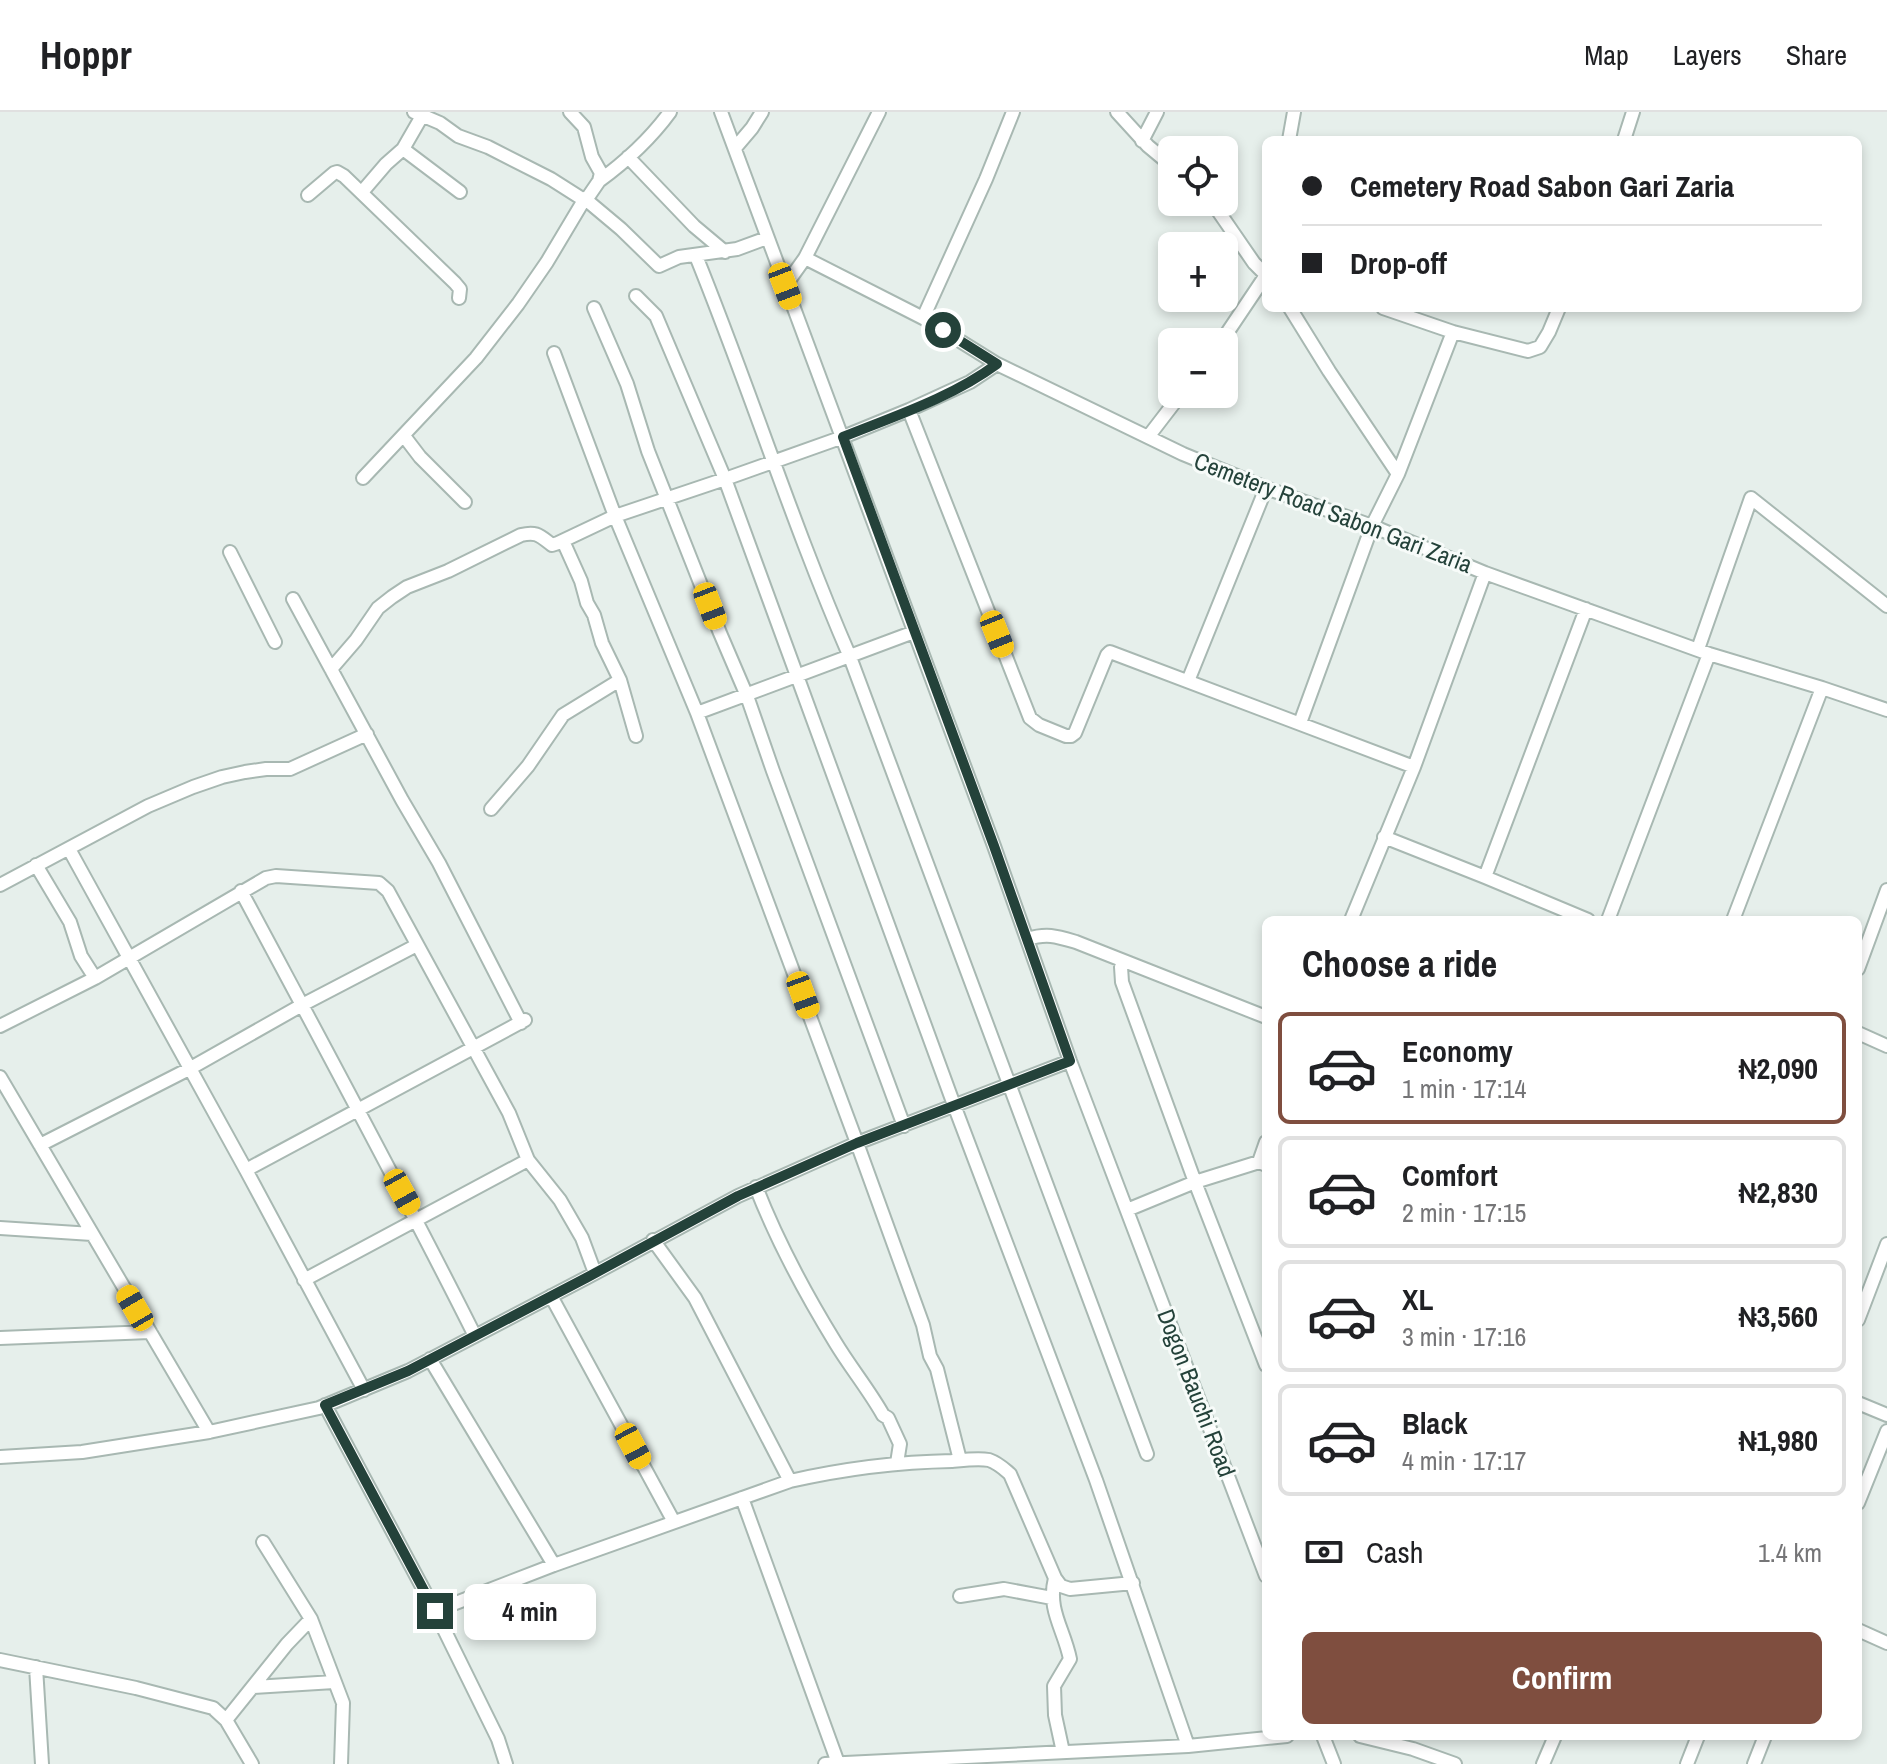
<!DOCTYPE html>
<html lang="en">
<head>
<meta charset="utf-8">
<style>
	body { margin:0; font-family:"Archivo Narrow",sans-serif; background:#f6f6f6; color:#202124; height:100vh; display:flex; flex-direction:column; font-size:30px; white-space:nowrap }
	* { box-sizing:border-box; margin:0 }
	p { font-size:26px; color:#757577 }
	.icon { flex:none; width:44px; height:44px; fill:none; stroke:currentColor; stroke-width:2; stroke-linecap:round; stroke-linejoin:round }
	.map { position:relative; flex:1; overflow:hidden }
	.side { position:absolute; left:1262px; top:804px; width:600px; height:824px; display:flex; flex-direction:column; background:#fff; border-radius:12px; box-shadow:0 4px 12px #0003 }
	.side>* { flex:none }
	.banner { position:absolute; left:1262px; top:24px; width:600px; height:176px; border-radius:12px; box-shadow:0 4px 12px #0003; display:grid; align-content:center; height:176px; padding:0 40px; background:#fff }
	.fabs { position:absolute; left:1158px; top:24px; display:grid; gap:16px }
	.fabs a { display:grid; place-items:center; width:80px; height:80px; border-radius:12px; background:#fff; box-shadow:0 4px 12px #0003; font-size:40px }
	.end { position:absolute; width:36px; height:36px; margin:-18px; border:10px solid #24423a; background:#fff; box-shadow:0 0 0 4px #fff }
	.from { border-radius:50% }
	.bubble { position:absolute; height:56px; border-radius:12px; background:#fff; box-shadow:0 4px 12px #0003; font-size:26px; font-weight:700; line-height:56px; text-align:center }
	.car { position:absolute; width:24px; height:48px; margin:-24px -12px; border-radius:10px; box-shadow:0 0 6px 2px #0007; background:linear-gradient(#f5c518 24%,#345 0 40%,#f5c518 0 76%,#345 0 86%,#f5c518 0) }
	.banner b { display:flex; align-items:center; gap:28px; height:76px; font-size:30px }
	.banner b+b { border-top:2px solid #e0e0e0 }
	.banner i { width:20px; height:20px; background:#202124 }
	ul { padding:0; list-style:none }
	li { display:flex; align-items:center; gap:24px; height:112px; margin:0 16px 12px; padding:0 24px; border:4px solid #e0e0e0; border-radius:12px }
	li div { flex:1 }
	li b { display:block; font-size:30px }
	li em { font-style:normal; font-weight:700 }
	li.on { border-color:#7f4e3f }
	li>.icon { width:72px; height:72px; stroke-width:1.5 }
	h2 { padding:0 40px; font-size:36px; line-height:96px }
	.pay { display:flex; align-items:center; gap:20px; height:88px; padding:0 40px; font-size:30px }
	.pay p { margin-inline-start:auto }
	.button { display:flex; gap:16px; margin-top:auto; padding:16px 40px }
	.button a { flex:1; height:92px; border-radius:12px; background:#7f4e3f; color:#fff; font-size:32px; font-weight:700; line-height:92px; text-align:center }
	header { display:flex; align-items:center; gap:48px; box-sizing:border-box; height:112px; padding:0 40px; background:#fff; border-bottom:2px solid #e0e0e0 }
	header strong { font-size:38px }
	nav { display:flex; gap:44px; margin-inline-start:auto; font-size:28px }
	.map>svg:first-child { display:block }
</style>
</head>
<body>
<header>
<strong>Hoppr</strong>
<nav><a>Map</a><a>Layers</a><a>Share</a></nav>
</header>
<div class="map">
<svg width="1887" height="1652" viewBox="0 0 1887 1652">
	<rect width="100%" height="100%" fill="#e6efeb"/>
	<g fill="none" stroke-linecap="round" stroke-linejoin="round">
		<g stroke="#a8b8b2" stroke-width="16">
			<path id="minor" d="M 414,0 L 440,11 L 458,24 L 488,35 L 551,67 L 584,88
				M 570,0 L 584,15 L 592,45 L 601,61 L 599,69 L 586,88
				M 721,0 L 994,734 L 1070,949 L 1266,1464
				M 1117,0 L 1148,34 L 1172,54
				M 1289,28 L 1294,0
				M 1624,28 L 1633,0
				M 1142,29 L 1157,0
				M 735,36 L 752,16 L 762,0
				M 403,37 L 460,80
				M 628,45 L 694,114 L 725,140
				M 599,69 C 625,50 651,26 670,0
				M 362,80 L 386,52 L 403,37 L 422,4
				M 308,83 L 334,61 L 337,60 L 344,64 L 455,171 L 460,177 L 459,186
				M 1212,90 L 1254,151 L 1266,163 L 1221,230
				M 696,144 C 750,277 793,414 850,545 L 1147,1342
				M 805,146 L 923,206 L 997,252 L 1183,342 L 1266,376 L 1372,414 L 1485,461 L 1709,542 L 1822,576 L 1887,598
				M 785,174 L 805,146 L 879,0
				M 636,184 L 656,204 L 725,367 L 954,993 L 1096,1368 L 1188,1634
				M 594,196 L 627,272 L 648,339 L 720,521 L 747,584 L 773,659 L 904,1014
				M 1290,196 L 1329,259 L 1398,362
				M 1383,196 L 1453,220 L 1528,239 L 1540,235 L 1549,220 L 1559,196
				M 923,206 L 986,67 L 1013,0
				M 554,241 L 615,404 L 697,601 L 857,1031 L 923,1213 L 930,1244 L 937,1257 L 941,1273 L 960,1348
				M 909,298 L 1030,606 L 1039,613 L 1066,624 L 1071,624 L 1075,621 L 1107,543 L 1110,540 L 1414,655
				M 404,324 L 420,345 L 465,390
				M 1148,325 L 1181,282
				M 363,366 L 476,246 L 518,192 L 547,150 L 584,88 L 584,86 L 621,117 L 659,154 L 679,145 L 737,137 L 767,126
				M 230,440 L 275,530
				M 293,487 L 402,688 L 439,751 L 521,911
				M 1698,537 L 1751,386 L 1887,494
				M 331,557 L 356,528 L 378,496 L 392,485 L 407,475 L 448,459 L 521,423 C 537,419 540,424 552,433 L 558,431 L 615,404 L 725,367 L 843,325 L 909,298 L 970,270 L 997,252
				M 620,568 L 636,624
				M 1188,569 L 1266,376
				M 697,601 L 914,520
				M 1300,611 L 1372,414 L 1398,362 L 1453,220
				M 491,697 L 528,654 L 563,603 L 620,568 L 602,531 L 594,503 L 587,491 L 581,469 L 563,429
				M 1384,725 L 1485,765 L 1588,808
				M 69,737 L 246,1058 L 364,1278
				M 36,753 L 70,810 L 81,844 L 95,866
				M 1485,765 L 1586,497
				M 0,773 L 148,694 L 193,675 L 222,665 L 245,660 L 266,657 L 290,657 L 367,622
				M 241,779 C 320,927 400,1074 475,1224
				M 1351,808 L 1414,655 L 1485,461
				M 1608,808 L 1709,542
				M 1733,808 L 1822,576
				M 1027,827 C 1047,821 1056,824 1076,830 L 1266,905
				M 1124,850 L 1121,855 L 1122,870 L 1195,1070 L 1266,1253
				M 1858,857 L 1887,778
				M 0,914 L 95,866 L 266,766 L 276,764 L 379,771 L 388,779 L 509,1001 L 528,1048 L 560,1088 L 582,1126 L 595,1161
				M 1858,921 L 1887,934
				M 0,965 L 209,1320
				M 40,1033 L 189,957 L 302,893 L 417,833
				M 1259,1050 L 1266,1030
				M 246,1058 L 525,908
				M 756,1075 C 777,1129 805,1181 835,1230 C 850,1255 869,1278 883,1303 L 888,1306 L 900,1332 L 897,1351
				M 1127,1098 L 1195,1070 L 1259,1050 L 1266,1053
				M 0,1116 L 92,1122
				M 653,1128 L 695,1186 L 790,1369
				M 304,1168 L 528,1048
				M 551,1184 L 674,1410
				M 1858,1208 L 1887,1132
				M 0,1226 L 150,1220
				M 430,1247 L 554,1453
				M 1858,1291 L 1887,1303
				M 325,1293 L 435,1499 L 498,1627 L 506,1652
				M 0,1345 L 82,1340 L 209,1320 L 319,1296 L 408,1259 L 586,1166 L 738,1084 L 857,1031 L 1070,949
				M 742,1386 L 838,1651
				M 1858,1391 L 1887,1319
				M 263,1430 L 311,1507 L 343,1591 L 341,1652
				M 1055,1466 C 1047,1498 1064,1517 1070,1547 L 1054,1574 L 1055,1603 L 1063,1640
				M 960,1484 L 1004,1477 L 1052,1486
				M 435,1499 L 554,1453 L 790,1369 C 843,1357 897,1350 952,1349 C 963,1348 978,1346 989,1348 C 998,1351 1003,1356 1010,1362 L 1055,1466 L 1061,1474 L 1070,1477 L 1133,1471
				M 1858,1518 L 1887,1531
				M 0,1548 L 136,1576 L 213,1596 L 226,1608 L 252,1652
				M 36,1555 L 42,1652
				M 253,1575 L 334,1570
				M 226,1608 L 287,1532 L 311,1507
				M 1323,1624 L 1334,1652
				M 1360,1624 L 1413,1637 L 1455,1652
				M 825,1652 L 1188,1634 L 1287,1624
				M 1543,1652 L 1555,1624
				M 1687,1652 L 1698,1624
				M 1754,1652 L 1765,1624"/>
		</g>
		<use href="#minor" stroke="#fff" stroke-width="12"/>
	</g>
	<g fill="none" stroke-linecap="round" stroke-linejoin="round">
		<path stroke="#24423a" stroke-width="10" d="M 435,1499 L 325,1293 L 408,1259 L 586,1166 L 738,1084 L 857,1031 L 1070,949 L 994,734 L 843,325 C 895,304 951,286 997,252 L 943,218"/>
	</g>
	<g text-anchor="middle" stroke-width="6" stroke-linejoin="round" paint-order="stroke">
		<g font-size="24" fill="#24423a" stroke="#f7fbf9">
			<text transform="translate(1333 401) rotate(21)" y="8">Cemetery Road Sabon Gari Zaria</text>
			<text transform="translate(1196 1281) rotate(69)" y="8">Dogon Bauchi Road</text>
		</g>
	</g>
</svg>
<div class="fabs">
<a><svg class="icon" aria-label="locate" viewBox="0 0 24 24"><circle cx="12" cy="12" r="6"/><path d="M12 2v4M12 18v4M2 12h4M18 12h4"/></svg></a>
<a>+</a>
<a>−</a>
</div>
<i class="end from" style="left:943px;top:218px"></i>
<i class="end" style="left:435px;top:1499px"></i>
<div class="bubble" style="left:464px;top:1472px;width:132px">4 min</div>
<i class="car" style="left:785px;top:174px;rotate:159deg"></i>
<i class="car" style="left:710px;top:494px;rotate:159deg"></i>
<i class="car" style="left:997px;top:522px;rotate:158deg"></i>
<i class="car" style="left:803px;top:883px;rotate:160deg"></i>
<i class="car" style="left:402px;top:1080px;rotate:151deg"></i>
<i class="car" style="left:135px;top:1196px;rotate:330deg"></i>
<i class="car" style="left:633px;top:1334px;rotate:152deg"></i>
<div class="banner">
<b><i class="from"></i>Cemetery Road Sabon Gari Zaria</b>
<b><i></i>Drop-off</b>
</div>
<section class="side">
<h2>Choose a ride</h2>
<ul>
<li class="on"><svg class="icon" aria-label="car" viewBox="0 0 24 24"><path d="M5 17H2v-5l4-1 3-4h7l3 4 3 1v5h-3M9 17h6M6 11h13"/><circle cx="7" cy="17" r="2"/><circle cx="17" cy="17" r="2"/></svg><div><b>Economy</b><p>1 min · 17:14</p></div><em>₦2,090</em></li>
<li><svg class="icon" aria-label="car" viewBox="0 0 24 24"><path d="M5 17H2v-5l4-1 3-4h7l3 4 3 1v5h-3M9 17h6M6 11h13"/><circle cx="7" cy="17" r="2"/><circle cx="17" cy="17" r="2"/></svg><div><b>Comfort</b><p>2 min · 17:15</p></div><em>₦2,830</em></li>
<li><svg class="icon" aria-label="car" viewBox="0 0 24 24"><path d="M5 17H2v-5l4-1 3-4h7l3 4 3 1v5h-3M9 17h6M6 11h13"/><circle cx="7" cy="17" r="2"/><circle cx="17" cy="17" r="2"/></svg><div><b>XL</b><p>3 min · 17:16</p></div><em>₦3,560</em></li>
<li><svg class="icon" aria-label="car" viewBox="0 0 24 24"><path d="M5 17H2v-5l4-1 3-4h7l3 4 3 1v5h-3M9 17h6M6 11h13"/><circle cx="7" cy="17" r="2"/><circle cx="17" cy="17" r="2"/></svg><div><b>Black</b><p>4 min · 17:17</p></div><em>₦1,980</em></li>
</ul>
<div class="pay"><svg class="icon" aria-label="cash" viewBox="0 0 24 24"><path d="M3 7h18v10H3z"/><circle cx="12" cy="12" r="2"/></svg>Cash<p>1.4 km</p></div>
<div class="button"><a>Confirm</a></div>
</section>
</div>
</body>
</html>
